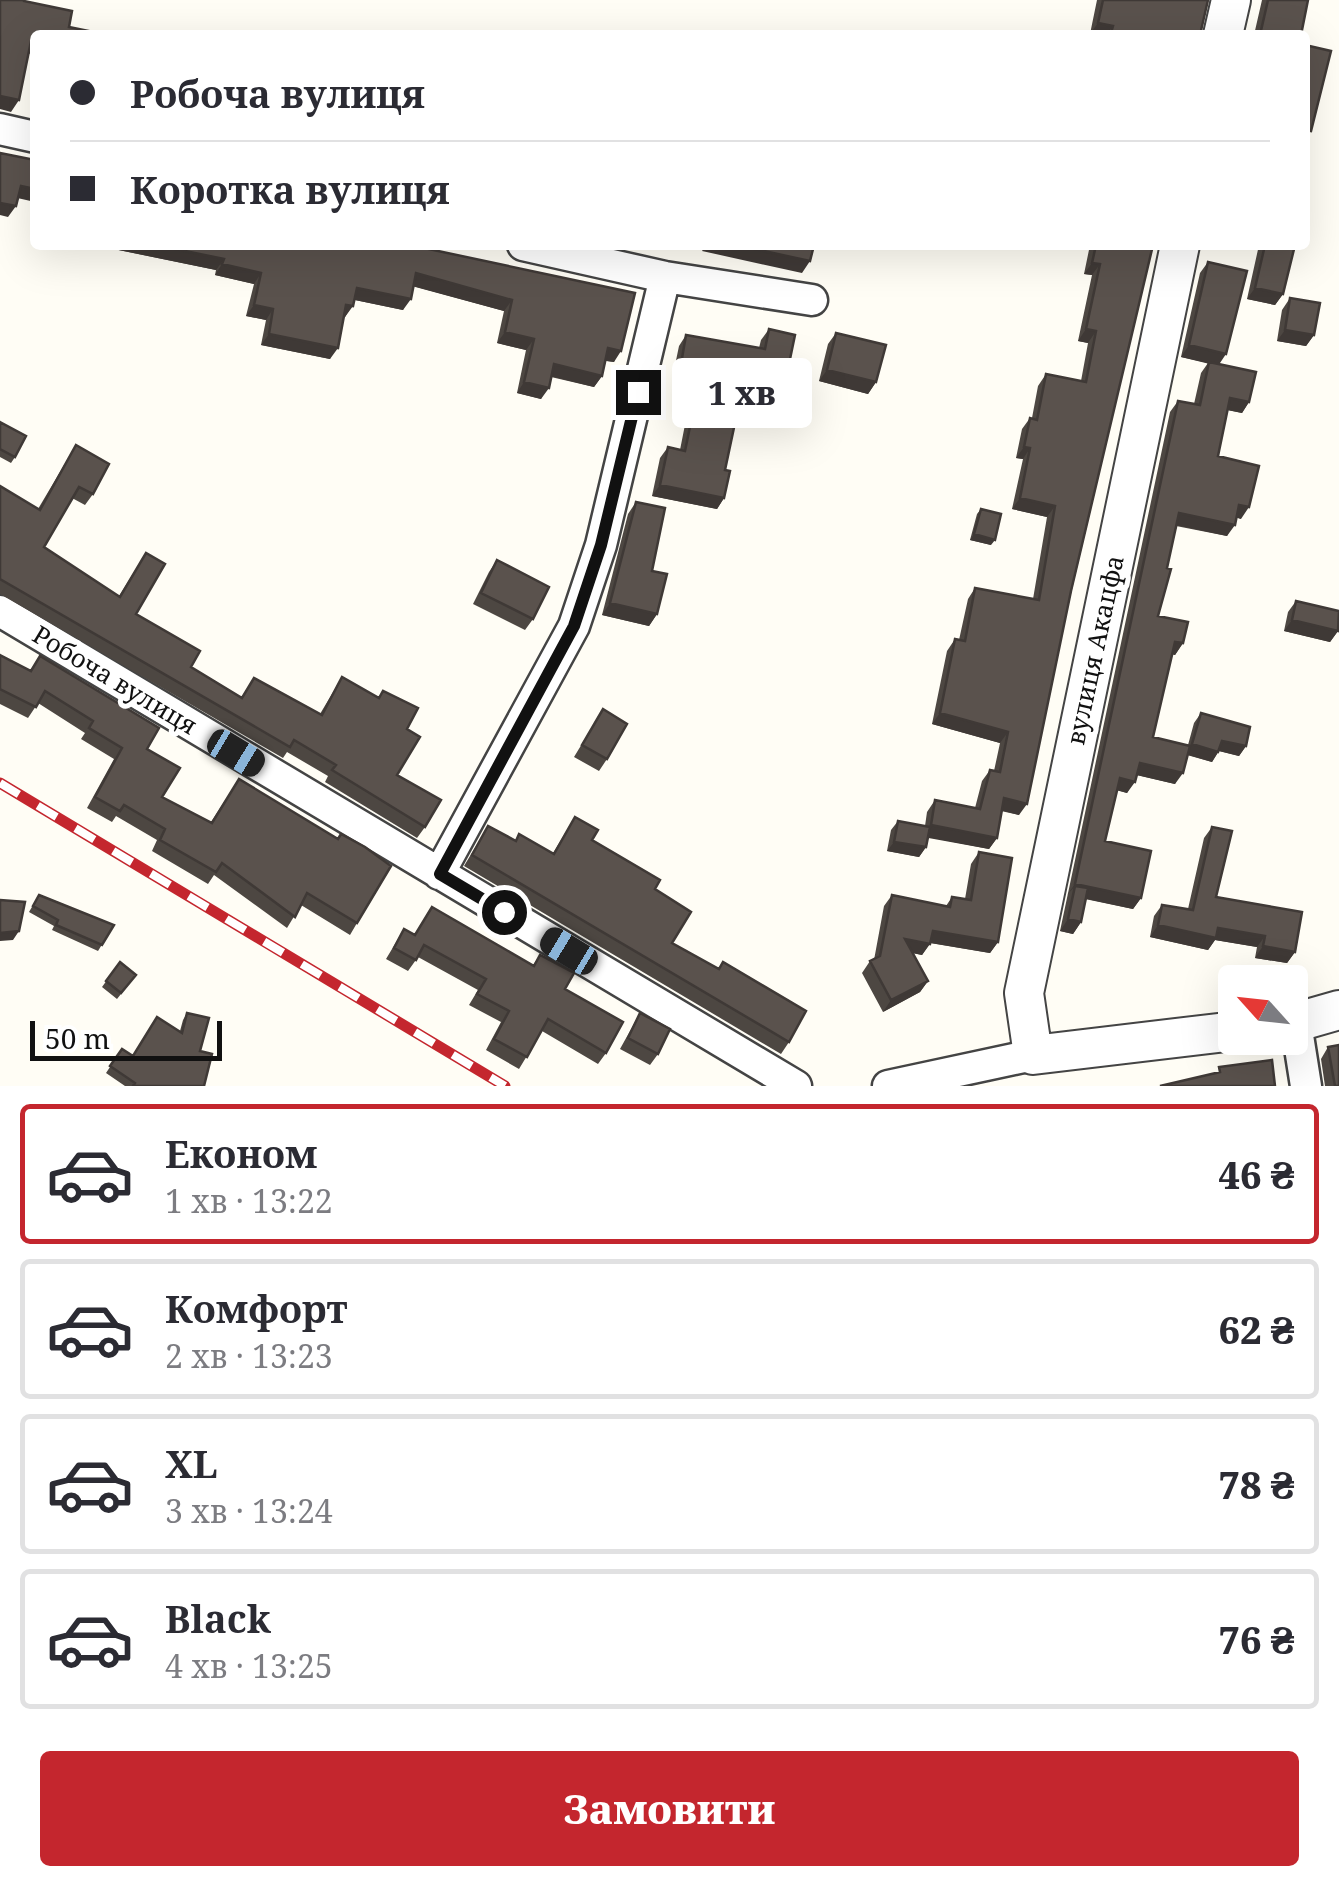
<!DOCTYPE html>
<html lang="uk">
<head>
<meta charset="utf-8">
<style>
	body { margin:0; font-family:"Noto Serif",serif; background:#f2f2f3; color:#2b2b33; height:100vh; display:flex; flex-direction:column; font-size:38px; white-space:nowrap }
	* { box-sizing:border-box; margin:0 }
	p { font-size:32px; color:#7c7c81 }
	.icon { flex:none; width:55px; height:55px; fill:none; stroke:currentColor; stroke-width:2; stroke-linecap:round; stroke-linejoin:round }
	.map { position:relative; height:1086px; overflow:hidden }
	.sheet { display:flex; flex-direction:column; background:#fff; flex:1 }
	.sheet>* { flex:none }
	.hud { position:absolute; left:30px; top:30px; width:1280px; height:220px; border-radius:10px; box-shadow:0 10px 40px #0002; display:grid; align-content:center; height:220px; padding:0 40px; background:#fff }
	.needle { width:65px; rotate:297deg }
	.controls { position:absolute; left:1218px; top:965px; display:grid; gap:20px }
	.controls a { display:grid; place-items:center; width:90px; height:90px; border-radius:10px; background:#fff; box-shadow:0 10px 40px #0002; font-size:50px }
	.scale { position:absolute; left:30px; bottom:25px; width:192px; box-sizing:border-box; padding-left:10px; border:5px solid #111; border-top:0; font-size:28px; line-height:35px; white-space:nowrap; color:#111; -webkit-text-stroke:8px #fff; paint-order:stroke }
	.end { position:absolute; width:45px; height:45px; margin:-22px; border:12px solid #111; background:#fff; box-shadow:0 0 0 5px #fff }
	.from { border-radius:50% }
	.bubble { position:absolute; height:70px; border-radius:10px; background:#fff; box-shadow:0 10px 40px #0002; font-size:32px; font-weight:800; line-height:70px; text-align:center }
	.car { position:absolute; width:30px; height:60px; margin:-30px -15px; border-radius:12px; box-shadow:0 0 8px 2px #0007; background:linear-gradient(#222 24%,#8ab4d8 0 40%,#222 0 76%,#8ab4d8 0 86%,#222 0) }
	.hud b { display:flex; align-items:center; gap:35px; height:95px; font-size:38px }
	.hud b+b { border-top:2px solid #e1e1e2 }
	.hud i { width:25px; height:25px; background:#2b2b33 }
	ul { padding:18px 0 0; list-style:none }
	li { display:flex; align-items:center; gap:30px; height:140px; margin:0 20px 15px; padding:0 20px; border:5px solid #e1e1e2; border-radius:10px }
	li div { flex:1 }
	li b { display:block; font-size:38px }
	li em { font-style:normal; font-weight:800 }
	li.on { border-color:#c4262e }
	li>.icon { width:90px; height:90px; stroke-width:1.5 }
	.cta { display:flex; gap:20px; margin-top:auto; padding:20px 40px }
	.cta a { flex:1; height:115px; border-radius:10px; background:#c4262e; color:#fff; font-size:40px; font-weight:800; line-height:115px; text-align:center }
	.map>svg:first-child { display:block }
</style>
</head>
<body>
<div class="map">
<svg width="1339" height="1086" viewBox="0 0 1339 1086">
	<rect width="100%" height="100%" fill="#fffdf5"/>
	<g fill="none" stroke-linecap="round" stroke-linejoin="round">
		<g stroke="#444" stroke-width="35">
			<path id="minor" d="M 0,129 L 35,137
				M 523,245 L 665,277 L 812,300
				M 0,611 L 796,1086
				M 439,874 L 574,626 L 601,545 L 665,277
				M 1296,1023 L 1306,1086
				M 888,1086 L 1033,1055"/>
		</g>
		<g stroke="#444" stroke-width="42">
			<path id="tertiary" d="M 1223,35 L 1231,0
				M 1180,245 L 1024,993 L 1033,1055 L 1235,1031
				M 1290,1024 L 1339,1010"/>
		</g>
		<use href="#minor" stroke="#fff" stroke-width="30"/>
		<use href="#tertiary" stroke="#fff" stroke-width="38"/>
		<g stroke="#c4262e" stroke-width="11">
			<path id="rail" d="M 0,783 L 505,1086"/>
		</g>
		<use href="#rail" stroke="#fff" stroke-width="8" stroke-dasharray="22" stroke-linecap="butt"/>
	</g>
	<path fill="#4d4742" d="M 1097,0 L 1208,0 L 1200,35 L 1095,35 L 1090,34 Z
		M 1262,0 L 1308,0 L 1301,35 L 1254,35 Z
		M 104,245 L 410,245 L 635,293 L 614,362 L 606,361 L 602,376 L 594,387 L 551,377 L 541,399 L 517,393 L 526,350 L 497,343 L 504,311 L 413,286 L 403,310 L 355,300 L 345,317 L 344,317 L 330,359 L 261,345 L 266,320 L 246,316 L 254,284 L 215,275 L 216,270 L 104,247 Z
		M 1090,245 L 1153,245 L 1019,815 L 1001,811 L 997,838 L 989,849 L 928,837 L 926,847 L 919,857 L 887,851 L 891,830 L 898,821 L 925,826 L 927,812 L 935,800 L 975,808 L 982,781 L 990,770 L 994,771 L 1000,743 L 932,724 L 947,651 L 955,639 L 959,640 L 968,599 L 975,588 L 1033,599 L 1047,517 L 1012,509 L 1023,459 L 1016,458 L 1022,429 L 1030,418 L 1032,418 L 1038,386 L 1046,374 L 1081,381 L 1088,343 L 1078,341 L 1092,275 L 1084,274 Z
		M 1259,245 L 1295,245 L 1283,294 L 1275,305 L 1247,299 Z
		M 1208,262 L 1220,364 L 1249,402 L 1242,413 L 1228,410 L 1218,456 L 1241,519 L 1236,517 L 1227,536 L 1176,526 L 1158,616 L 1183,643 L 1175,655 L 1172,654 L 1153,737 L 1188,745 L 1194,723 L 1201,713 L 1246,746 L 1239,756 L 1219,751 L 1212,762 L 1187,755 L 1175,784 L 1137,775 L 1127,793 L 1117,790 L 1105,841 L 1141,898 L 1133,909 L 1085,899 L 1081,922 L 1073,934 L 1060,931 L 1170,412 L 1178,401 L 1194,404 L 1201,373 L 1208,363 L 1181,357 L 1200,273 Z
		M 1290,298 L 1314,335 L 1306,346 L 1277,341 L 1282,310 Z
		M 769,329 L 771,423 L 736,416 L 725,470 L 724,498 L 717,509 L 652,496 L 660,458 L 668,447 L 680,450 L 694,379 L 673,375 L 679,346 L 686,335 L 759,348 L 761,340 Z
		M 836,333 L 876,382 L 868,394 L 819,381 L 828,344 Z
		M 0,422 L 15,457 L 11,463 L 0,457 Z
		M 76,445 L 93,494 L 85,505 L 72,498 L 44,547 L 119,596 L 146,553 L 136,614 L 191,667 L 241,698 L 254,678 L 320,714 L 342,677 L 378,698 L 383,691 L 407,729 L 397,775 L 425,827 L 417,838 L 325,782 L 328,776 L 287,752 L 283,758 L 0,594 L 0,486 L 38,509 Z
		M 636,502 L 652,571 L 657,614 L 649,626 L 602,615 L 628,514 Z
		M 981,509 L 991,545 L 970,540 L 977,514 Z
		M 497,560 L 533,619 L 525,630 L 473,604 L 489,572 Z
		M 1296,601 L 1338,631 L 1330,642 L 1284,631 L 1288,612 Z
		M 0,655 L 30,671 L 40,656 L 147,749 L 162,797 L 211,822 L 239,779 L 357,923 L 350,935 L 301,905 L 287,928 L 214,875 L 208,884 L 152,851 L 157,840 L 116,816 L 112,822 L 87,808 L 114,759 L 81,739 L 85,733 L 38,703 L 28,718 L 0,704 Z
		M 603,709 L 607,759 L 599,771 L 574,757 Z
		M 575,817 L 592,840 L 655,889 L 672,943 L 789,1042 L 781,1054 L 464,866 L 488,826 L 515,840 L 553,853 Z
		M 1212,827 L 1216,897 L 1295,952 L 1287,963 L 1255,958 L 1257,947 L 1215,940 L 1208,950 L 1150,937 L 1154,916 L 1162,905 L 1188,909 L 1204,838 Z
		M 979,852 L 998,942 L 990,953 L 930,943 L 922,955 L 913,953 L 928,981 L 920,992 L 883,1012 L 862,973 L 870,961 L 874,960 L 884,906 L 892,895 L 946,906 L 952,897 L 965,899 L 971,864 Z
		M 39,895 L 114,925 L 98,951 L 52,930 L 54,926 L 29,912 Z
		M 432,907 L 533,965 L 540,955 L 565,989 L 606,1053 L 598,1064 L 542,1031 L 519,1069 L 486,1050 L 501,1022 L 469,1005 L 478,990 L 418,957 L 408,971 L 386,959 L 404,929 L 414,935 Z
		M 120,962 L 136,975 L 117,999 L 102,987 Z
		M 187,1013 L 200,1051 L 204,1086 L 125,1086 L 106,1073 L 122,1049 L 132,1056 L 180,1031 L 183,1020 Z
		M 640,1013 L 658,1054 L 650,1065 L 620,1049 Z
		M 1328,1047 L 1339,1086 L 1325,1086 L 1321,1059 Z"/>
	<path fill="#3f3936" d="M 1098,23 L 1113,26 L 1106,35 L 1090,34 Z
		M 31,41 L 35,42 L 35,55 L 23,52 Z
		M 0,96 L 19,100 L 11,112 L 0,109 Z
		M 21,186 L 35,189 L 35,202 L 13,197 Z
		M 0,203 L 16,206 L 8,217 L 0,215 Z
		M 105,245 L 156,245 L 224,259 L 216,270 L 104,247 Z
		M 706,245 L 736,245 L 810,261 L 802,273 L 702,251 Z
		M 1092,263 L 1100,264 L 1092,275 L 1084,274 Z
		M 222,264 L 261,273 L 254,284 L 215,275 Z
		M 416,273 L 512,300 L 504,311 L 408,285 Z
		M 357,288 L 411,299 L 403,310 L 350,299 Z
		M 1255,288 L 1283,294 L 1275,305 L 1247,299 Z
		M 254,305 L 273,309 L 266,320 L 246,316 Z
		M 346,305 L 353,306 L 345,317 L 339,316 Z
		M 1086,329 L 1096,331 L 1088,343 L 1078,341 Z
		M 1285,330 L 1314,335 L 1306,346 L 1277,341 Z
		M 505,332 L 534,339 L 526,350 L 497,343 Z
		M 269,334 L 338,348 L 330,359 L 261,345 Z
		M 1189,345 L 1226,354 L 1218,366 L 1181,357 Z
		M 608,348 L 621,351 L 614,362 L 601,360 Z
		M 554,364 L 602,376 L 594,387 L 546,375 Z
		M 681,364 L 702,368 L 694,379 L 673,375 Z
		M 827,370 L 876,382 L 868,394 L 819,381 Z
		M 524,382 L 549,388 L 541,399 L 517,393 Z
		M 1230,398 L 1249,402 L 1242,413 L 1222,409 Z
		M 739,404 L 779,412 L 771,423 L 731,415 Z
		M 1024,447 L 1030,448 L 1023,459 L 1016,458 Z
		M 660,485 L 724,498 L 717,509 L 652,496 Z
		M 1020,498 L 1055,506 L 1047,517 L 1012,509 Z
		M 1239,505 L 1249,507 L 1241,519 L 1231,516 Z
		M 1179,513 L 1235,525 L 1227,536 L 1171,524 Z
		M 974,534 L 995,540 L 991,545 L 970,540 Z
		M 610,603 L 657,614 L 649,626 L 602,615 Z
		M 1292,620 L 1338,631 L 1330,642 L 1284,631 Z
		M 1175,642 L 1183,643 L 1175,655 L 1167,653 Z
		M 940,713 L 1008,732 L 1000,743 L 932,724 Z
		M 1222,741 L 1246,746 L 1239,756 L 1215,750 Z
		M 1192,744 L 1218,752 L 1212,762 L 1185,754 Z
		M 1140,763 L 1183,773 L 1175,784 L 1132,774 Z
		M 1120,778 L 1135,782 L 1127,793 L 1112,789 Z
		M 1004,798 L 1027,804 L 1019,815 L 996,809 Z
		M 931,825 L 997,838 L 989,849 L 923,837 Z
		M 894,842 L 926,847 L 919,857 L 887,851 Z
		M 1075,884 L 1141,898 L 1133,909 L 1073,896 L 1075,886 L 1067,895 Z
		M 1068,919 L 1081,922 L 1073,934 L 1060,931 Z
		M 1158,925 L 1218,928 L 1265,936 L 1257,947 L 1215,940 L 1208,950 L 1150,937 Z
		M 19,931 L 13,940 L 0,941 L 0,933 Z
		M 933,931 L 998,942 L 990,953 L 925,942 Z
		M 905,939 L 930,944 L 922,955 L 897,950 Z
		M 1263,946 L 1295,952 L 1287,963 L 1255,958 Z
		M 928,981 L 920,992 L 883,1012 L 891,1000 Z"/>
	<path fill="#5a524d" stroke="#3f3936" stroke-width="2.5" d="M 0,0 L 24,0 L 24,1 L 72,11 L 69,27 L 108,35 L 35,35 L 35,42 L 31,41 L 19,100 L 0,96 Z
		M 1103,0 L 1208,0 L 1200,35 L 1117,35 L 1111,33 L 1113,26 L 1098,23 Z
		M 1268,0 L 1308,0 L 1301,35 L 1260,35 Z
		M 1305,45 L 1331,51 L 1311,131 L 1305,130 Z
		M 0,153 L 35,160 L 35,189 L 21,186 L 16,206 L 0,203 Z
		M 156,245 L 410,245 L 635,293 L 621,351 L 608,348 L 602,376 L 554,364 L 549,388 L 524,382 L 534,339 L 505,332 L 512,300 L 416,273 L 411,299 L 357,288 L 353,306 L 346,305 L 338,348 L 269,334 L 273,309 L 254,305 L 261,273 L 222,264 L 224,259 Z
		M 736,245 L 814,245 L 810,261 Z
		M 1096,245 L 1153,245 L 1071,591 L 1027,804 L 1004,798 L 997,838 L 931,825 L 935,800 L 980,809 L 990,770 L 1000,772 L 1008,732 L 940,713 L 955,639 L 965,641 L 975,588 L 1039,600 L 1055,506 L 1020,498 L 1030,448 L 1024,447 L 1030,418 L 1037,420 L 1046,374 L 1086,382 L 1096,331 L 1086,329 L 1100,264 L 1092,263 Z
		M 1265,245 L 1295,245 L 1283,294 L 1255,288 Z
		M 1208,262 L 1247,271 L 1226,354 L 1189,345 Z
		M 1290,298 L 1320,303 L 1314,335 L 1285,330 Z
		M 769,329 L 795,335 L 779,412 L 739,404 L 725,470 L 730,471 L 724,498 L 660,485 L 668,447 L 685,451 L 702,368 L 681,364 L 686,335 L 765,349 Z
		M 836,333 L 886,345 L 876,382 L 827,370 Z
		M 1209,362 L 1256,372 L 1249,402 L 1230,398 L 1218,456 L 1259,466 L 1249,507 L 1239,505 L 1235,525 L 1179,513 L 1167,568 L 1171,569 L 1158,616 L 1188,622 L 1183,643 L 1175,642 L 1153,737 L 1190,746 L 1183,773 L 1140,763 L 1135,782 L 1120,778 L 1105,841 L 1151,851 L 1141,898 L 1075,884 L 1178,401 L 1200,405 Z
		M 0,422 L 26,436 L 15,457 L 0,449 Z
		M 76,445 L 109,464 L 93,494 L 79,487 L 44,547 L 120,597 L 146,553 L 165,564 L 136,614 L 200,651 L 191,667 L 242,698 L 254,678 L 322,715 L 342,677 L 379,698 L 383,691 L 418,708 L 407,729 L 420,737 L 397,775 L 441,800 L 425,827 L 332,770 L 336,765 L 294,740 L 290,747 L 0,579 L 0,486 L 40,510 Z
		M 636,502 L 665,508 L 652,571 L 667,574 L 657,614 L 610,603 Z
		M 981,509 L 1001,514 L 995,540 L 974,534 Z
		M 497,560 L 549,587 L 533,619 L 481,593 Z
		M 1296,601 L 1339,611 L 1338,631 L 1292,620 Z
		M 0,655 L 31,671 L 40,656 L 159,728 L 147,749 L 180,768 L 162,797 L 212,823 L 239,779 L 338,839 L 341,834 L 365,847 L 391,866 L 357,923 L 307,893 L 295,917 L 222,863 L 216,872 L 160,840 L 165,829 L 124,805 L 120,811 L 95,797 L 122,748 L 89,728 L 93,721 L 45,691 L 36,707 L 0,689 Z
		M 603,709 L 627,724 L 607,759 L 582,745 Z
		M 1201,713 L 1250,727 L 1246,746 L 1222,741 L 1218,752 L 1192,744 Z
		M 575,817 L 598,830 L 592,840 L 660,880 L 655,889 L 691,912 L 672,943 L 719,969 L 723,962 L 806,1011 L 789,1042 L 472,855 L 488,826 L 516,841 L 519,834 L 554,854 Z
		M 898,821 L 930,827 L 926,847 L 894,842 Z
		M 1212,827 L 1232,831 L 1216,897 L 1302,912 L 1295,952 L 1263,946 L 1265,936 L 1218,928 L 1216,938 L 1158,925 L 1162,905 L 1193,910 Z
		M 979,852 L 1012,858 L 998,942 L 933,931 L 930,944 L 905,939 L 928,981 L 891,1000 L 870,961 L 880,956 L 892,895 L 950,907 L 952,897 L 971,900 Z
		M 1075,886 L 1088,888 L 1081,922 L 1068,919 Z
		M 39,895 L 114,925 L 102,945 L 56,925 L 58,920 L 33,906 Z
		M 0,900 L 25,902 L 19,931 L 0,933 Z
		M 432,907 L 534,966 L 540,955 L 574,973 L 565,989 L 623,1022 L 606,1053 L 548,1019 L 527,1057 L 494,1039 L 509,1011 L 477,994 L 486,979 L 424,945 L 416,960 L 394,948 L 404,929 L 415,935 Z
		M 120,962 L 136,975 L 121,993 L 106,981 Z
		M 187,1013 L 209,1018 L 200,1051 L 212,1054 L 204,1086 L 133,1086 L 135,1083 L 110,1066 L 122,1049 L 133,1056 L 157,1017 L 182,1033 Z
		M 640,1013 L 670,1029 L 658,1054 L 628,1038 Z
		M 1339,1045 L 1339,1086 L 1335,1086 L 1328,1047 Z
		M 1272,1060 L 1275,1086 L 1160,1086 L 1220,1072 L 1219,1067 Z"/>
	<g fill="none" stroke-linecap="round" stroke-linejoin="round">
		<path stroke="#111" stroke-width="12" d="M 504,912 L 440,874 L 574,626 L 601,545 L 638,392"/>
	</g>
	<g text-anchor="middle" stroke-width="10" stroke-linejoin="round" paint-order="stroke">
		<g font-size="25" fill="#111" stroke="#fff">
			<text transform="translate(1095 650) rotate(-78)" y="9">вулиця Акацфа</text>
			<text transform="translate(115 680) rotate(31)" y="9">Робоча вулиця</text>
		</g>
	</g>
</svg>
<div class="controls">
<a><svg class="needle" viewBox="-14 -14 28 28"><path d="M0-13l5 13h-10z" fill="#e53935"/><path d="M0 13l5-13h-10z" fill="#7c7c81"/></svg></a>
</div>
<div class="scale">50 m</div>
<i class="end from" style="left:504px;top:912px"></i>
<i class="end" style="left:638px;top:392px"></i>
<div class="bubble" style="left:672px;top:358px;width:140px">1 хв</div>
<i class="car" style="left:236px;top:753px;rotate:121deg"></i>
<i class="car" style="left:569px;top:951px;rotate:301deg"></i>
<div class="hud">
<b><i class="from"></i>Робоча вулиця</b>
<b><i></i>Коротка вулиця</b>
</div>
</div>
<section class="sheet">
<ul>
<li class="on"><svg class="icon" aria-label="car" viewBox="0 0 24 24"><path d="M5 17H2v-5l4-1 3-4h7l3 4 3 1v5h-3M9 17h6M6 11h13"/><circle cx="7" cy="17" r="2"/><circle cx="17" cy="17" r="2"/></svg><div><b>Економ</b><p>1 хв · 13:22</p></div><em>46 ₴</em></li>
<li><svg class="icon" aria-label="car" viewBox="0 0 24 24"><path d="M5 17H2v-5l4-1 3-4h7l3 4 3 1v5h-3M9 17h6M6 11h13"/><circle cx="7" cy="17" r="2"/><circle cx="17" cy="17" r="2"/></svg><div><b>Комфорт</b><p>2 хв · 13:23</p></div><em>62 ₴</em></li>
<li><svg class="icon" aria-label="car" viewBox="0 0 24 24"><path d="M5 17H2v-5l4-1 3-4h7l3 4 3 1v5h-3M9 17h6M6 11h13"/><circle cx="7" cy="17" r="2"/><circle cx="17" cy="17" r="2"/></svg><div><b>XL</b><p>3 хв · 13:24</p></div><em>78 ₴</em></li>
<li><svg class="icon" aria-label="car" viewBox="0 0 24 24"><path d="M5 17H2v-5l4-1 3-4h7l3 4 3 1v5h-3M9 17h6M6 11h13"/><circle cx="7" cy="17" r="2"/><circle cx="17" cy="17" r="2"/></svg><div><b>Black</b><p>4 хв · 13:25</p></div><em>76 ₴</em></li>
</ul>
<div class="cta"><a>Замовити</a></div>
</section>
</body>
</html>
